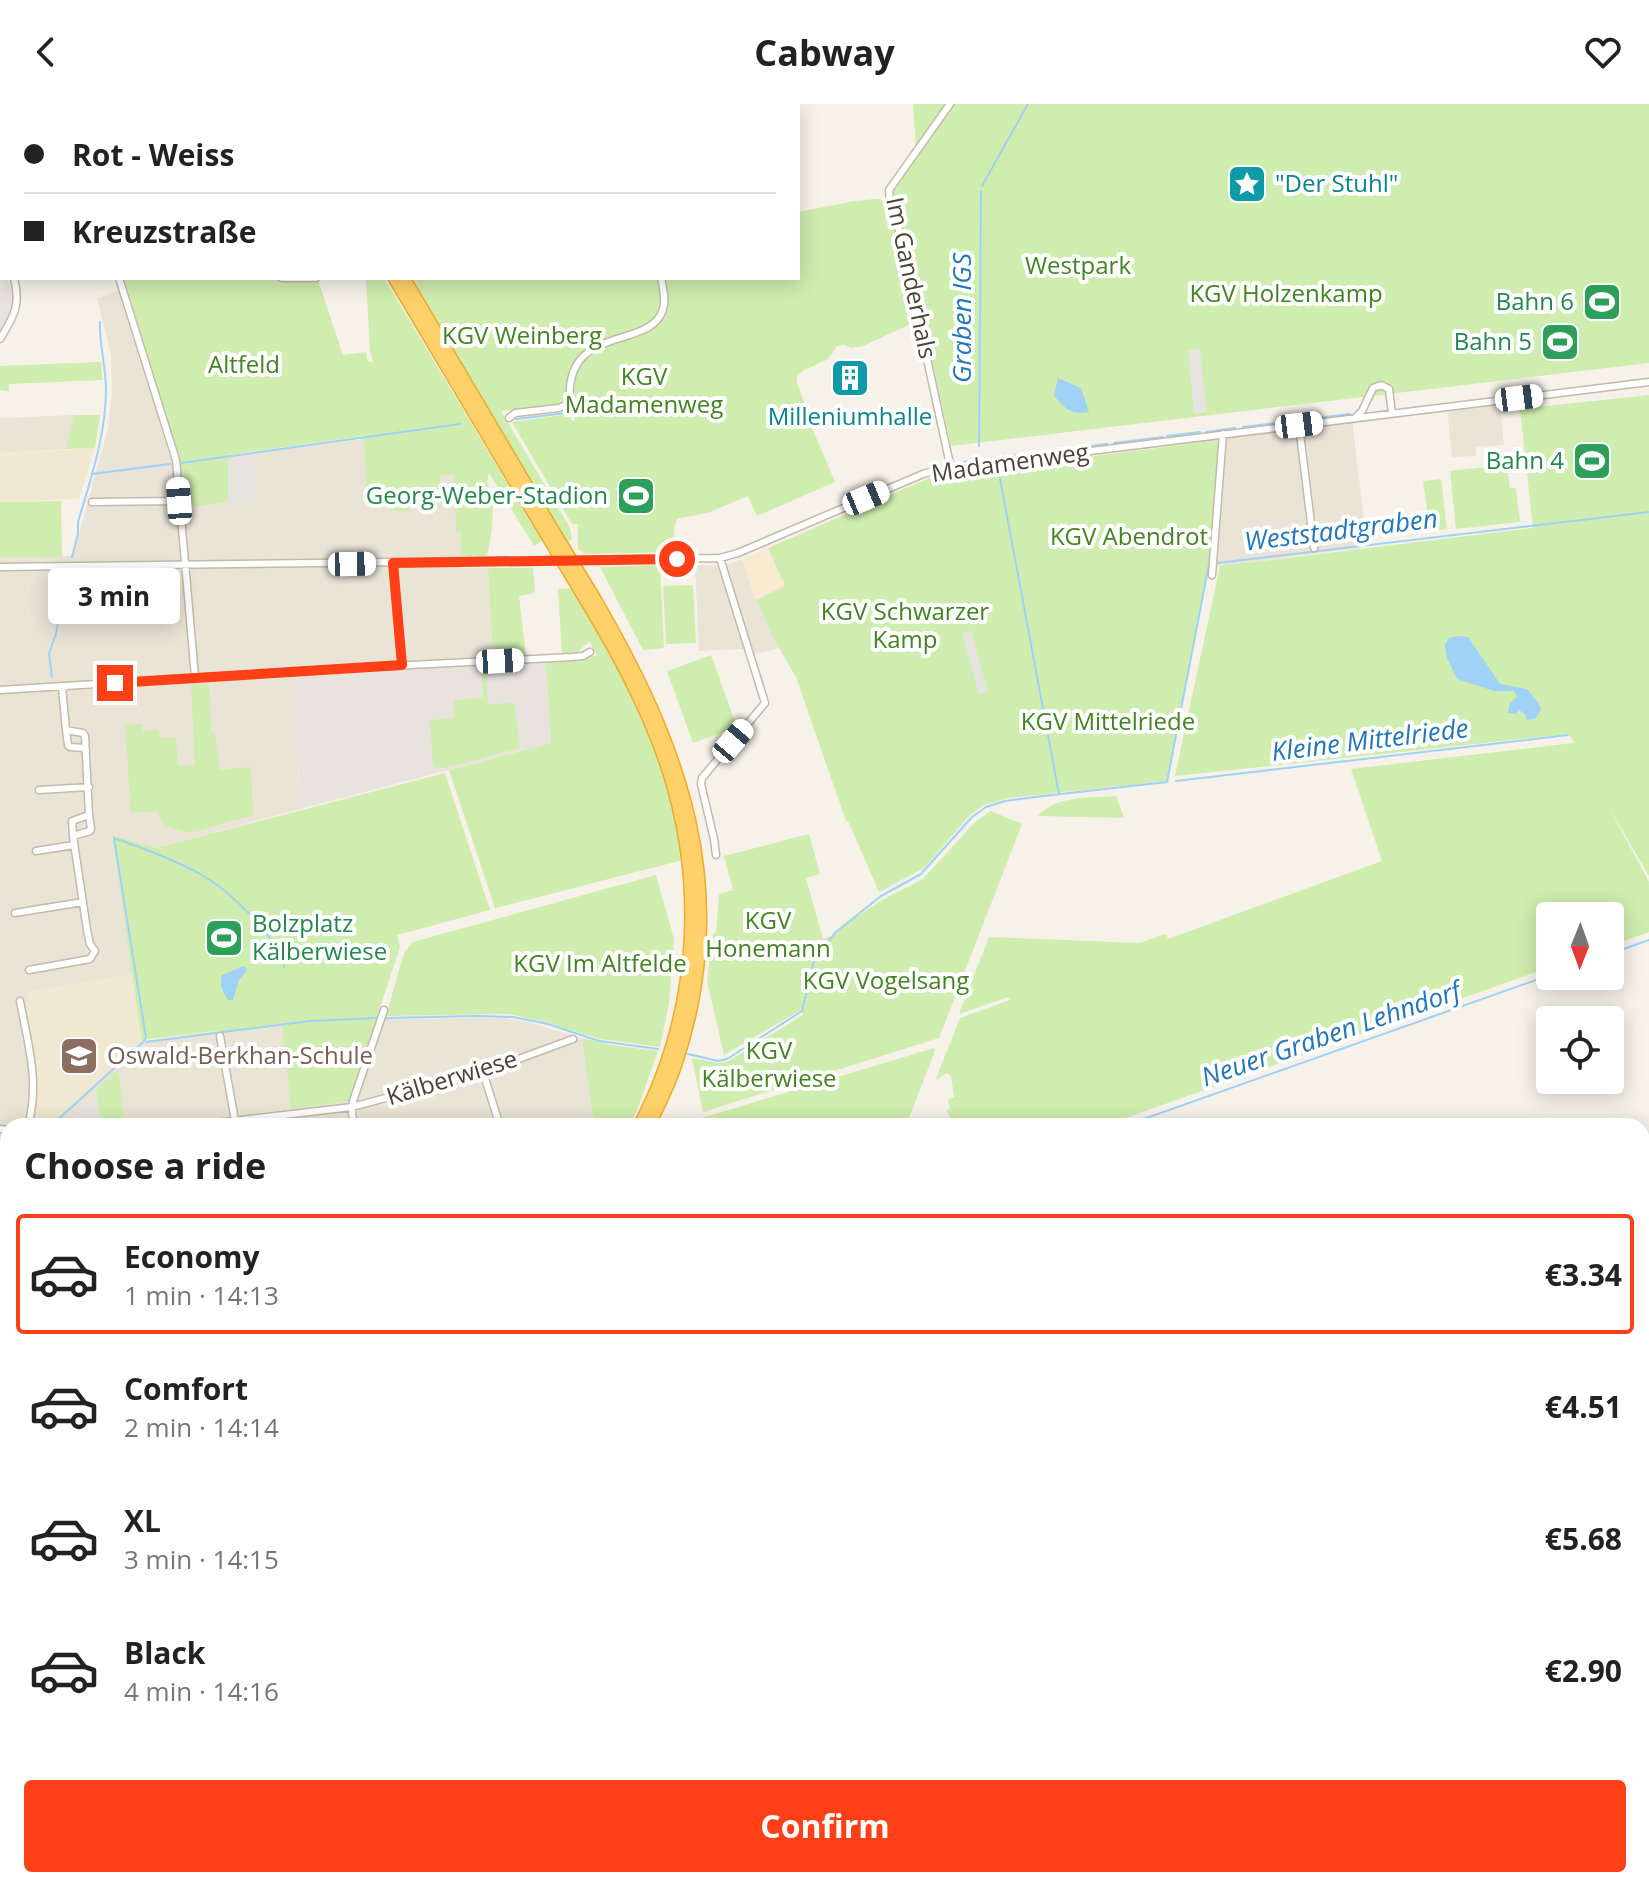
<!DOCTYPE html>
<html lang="en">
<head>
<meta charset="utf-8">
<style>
	body { margin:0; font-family:"Open Sans",sans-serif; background:#f6f6f6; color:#222; height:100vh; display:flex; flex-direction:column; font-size:30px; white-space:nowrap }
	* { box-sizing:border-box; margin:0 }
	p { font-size:26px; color:#767676 }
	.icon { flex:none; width:44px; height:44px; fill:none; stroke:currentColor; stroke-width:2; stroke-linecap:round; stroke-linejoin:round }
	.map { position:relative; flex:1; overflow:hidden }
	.details { position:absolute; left:0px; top:1014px; width:1650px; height:770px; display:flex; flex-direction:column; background:#fff; border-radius:24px 24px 0 0; box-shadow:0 4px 20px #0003 }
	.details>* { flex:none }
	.top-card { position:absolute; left:0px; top:0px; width:800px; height:176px; box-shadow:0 4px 20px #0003; display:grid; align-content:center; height:176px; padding:0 24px; background:#fff }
	.needle { width:52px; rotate:181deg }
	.buttons { position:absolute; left:1536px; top:798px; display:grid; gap:16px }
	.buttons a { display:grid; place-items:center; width:88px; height:88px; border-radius:8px; background:#fff; box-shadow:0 4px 20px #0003; font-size:40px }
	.end { position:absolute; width:36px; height:36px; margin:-18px; border:10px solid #ff3f16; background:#fff; box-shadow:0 0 0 4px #fff }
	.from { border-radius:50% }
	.bubble { position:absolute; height:56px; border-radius:8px; background:#fff; box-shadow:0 4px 20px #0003; font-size:26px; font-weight:700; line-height:56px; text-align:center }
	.car { position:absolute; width:24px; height:48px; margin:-24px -12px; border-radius:10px; box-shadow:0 0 6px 2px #0007; background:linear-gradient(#fff 24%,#345 0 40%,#fff 0 76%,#345 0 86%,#fff 0) }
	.top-card b { display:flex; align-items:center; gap:28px; height:76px; font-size:30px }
	.top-card b+b { border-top:2px solid #e0e0e0 }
	.top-card i { width:20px; height:20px; background:#222 }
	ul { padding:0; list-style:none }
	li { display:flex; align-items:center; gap:24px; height:120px; margin:0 16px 12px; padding:0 8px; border:4px solid transparent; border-radius:8px }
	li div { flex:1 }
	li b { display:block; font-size:30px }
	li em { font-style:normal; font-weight:700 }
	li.selected { border-color:#ff3f16 }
	li>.icon { width:72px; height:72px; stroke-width:1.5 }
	h2 { padding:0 24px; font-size:36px; line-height:96px }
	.primary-button { display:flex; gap:16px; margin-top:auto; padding:16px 24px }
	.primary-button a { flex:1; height:92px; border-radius:8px; background:#ff3f16; color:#fff; font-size:32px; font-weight:700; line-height:92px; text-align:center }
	header { display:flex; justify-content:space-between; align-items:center; height:104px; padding:0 24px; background:#fff; font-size:36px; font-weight:700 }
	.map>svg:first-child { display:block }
</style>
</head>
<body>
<header><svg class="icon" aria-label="back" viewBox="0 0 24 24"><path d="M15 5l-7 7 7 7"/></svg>Cabway<svg class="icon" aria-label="heart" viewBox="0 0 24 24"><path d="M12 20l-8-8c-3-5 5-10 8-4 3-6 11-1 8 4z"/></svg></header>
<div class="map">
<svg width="1649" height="1783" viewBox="0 0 1649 1783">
	<rect width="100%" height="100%" fill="#f6f2e9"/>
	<path fill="#eae4d6" d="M 127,184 L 180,358 L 365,335 L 367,399 L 380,383 L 393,383 L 394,407 L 410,387 L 440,387 L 440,371 L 455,371 L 456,427 L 461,428 L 461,464 L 488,464 L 493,555 L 294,567 L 300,705 L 156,744 L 112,731 L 143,937 L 216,927 L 224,929 L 282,922 L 291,1004 L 349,997 L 376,915 L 506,914 L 527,918 L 582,934 L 594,1022 L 8,1022 L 8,1277 L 5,1277 L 2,1308 L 0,1308 L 0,453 L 73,452 L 108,324 L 112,288 L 111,251 L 97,194 Z
		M 1500,297 L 1504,341 L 1476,343 L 1476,352 L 1452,353 L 1447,303 Z
		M 74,311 L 66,345 L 0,349 L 0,314 Z
		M 1352,315 L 1367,443 L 1213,463 L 1224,331 Z
		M 742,455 L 756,497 L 780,544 L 753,551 L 750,543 L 743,545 L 699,547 L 695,461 L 724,462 Z
		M 1642,1537 L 1649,1546 L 1649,1783 L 306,1783 L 305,1776 L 1642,1776 Z"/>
	<path fill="#f9ead2" d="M 768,444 L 785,482 L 756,496 L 742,455 Z
		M 8,1330 L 8,1428 L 0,1424 L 0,1353 Z"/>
	<path fill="#e8e3dd" d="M 0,0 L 267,0 L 268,2 L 2,2 L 2,146 L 0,148 Z
		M 0,151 L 2,157 L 2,174 L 7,174 L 14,193 L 12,206 L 0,226 Z
		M 546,558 L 551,639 L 300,705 L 294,572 Z
		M 0,1440 L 8,1445 L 8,1776 L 274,1776 L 275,1783 L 0,1783 Z"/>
	<path fill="#f0e8d1" d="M 95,344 L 79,395 L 0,398 L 0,349 Z
		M 133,870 L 142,936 L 49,1022 L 33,1022 L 38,995 L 38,978 L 25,899 L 28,895 L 27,888 Z"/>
	<path fill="#cfedae" d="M 536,0 L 739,0 L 739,2 L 537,2 Z
		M 913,0 L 1649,0 L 1649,259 L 951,342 L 900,114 L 892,94 L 893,87 L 919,50 L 916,43 Z
		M 876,95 L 882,96 L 887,103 L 895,118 L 917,217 L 863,242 L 851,244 L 844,241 L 837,242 L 828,255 L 804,266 L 797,272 L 797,278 L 813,326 L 835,378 L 757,412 L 748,392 L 710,408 L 677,415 L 674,424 L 675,448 L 585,450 L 578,445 L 578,420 L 572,420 L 512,318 L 570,310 L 572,317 L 575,317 L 571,280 L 582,257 L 597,245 L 646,227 L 665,213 L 668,202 L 665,174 L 798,174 L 798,108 L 855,97 Z
		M 124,174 L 318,176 L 343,251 L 366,248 L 367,256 L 373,259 L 370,247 L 366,174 L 384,174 L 542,437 L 534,442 L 489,369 L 487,377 C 497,398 492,429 487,452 L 461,452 L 461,428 L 456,428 L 454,371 L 440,371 L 440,387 L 410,387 L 410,407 L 394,407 L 393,383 L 380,383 L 380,399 L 367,399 L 364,332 L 228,351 L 228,397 L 194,403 Z
		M 412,174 L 659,174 C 660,182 663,191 662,199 C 659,236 579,226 568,273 C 566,281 567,290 568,298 L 554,303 L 501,307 L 570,424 L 572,435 L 567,439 L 474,283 Z
		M 101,258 L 102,276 L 9,280 L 9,287 L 0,286 L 0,262 Z
		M 1649,291 L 1649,772 L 1607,700 L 1649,778 L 1649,828 L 1610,842 L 1610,812 L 1550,812 L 1550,863 L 1103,1022 L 953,1022 L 947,1006 L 950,1004 L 948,996 L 954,993 L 951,972 L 947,969 L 935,977 L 960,914 L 1010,896 L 1008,893 L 959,910 L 989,833 L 1139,839 L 1166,830 L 1168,835 L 1382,757 L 1351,665 L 1574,639 L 1569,630 L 1175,672 L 1220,462 L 1533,424 L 1520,305 Z
		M 74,311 L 100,311 L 95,344 L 66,345 Z
		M 1220,336 L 1207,470 L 1167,677 L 1008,694 L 984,701 L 970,711 L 924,764 L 879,788 L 848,717 L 846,717 L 796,573 L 775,537 L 756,496 L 785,482 L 768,444 L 929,374 L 1028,361 L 1030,366 L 1034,365 L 1033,360 L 1061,357 L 1064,358 L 1064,356 Z
		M 1507,361 L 1510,384 L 1516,384 L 1520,418 L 1456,425 L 1450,367 Z
		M 1441,375 L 1447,425 L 1430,427 L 1423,377 Z
		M 61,397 L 62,453 L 0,453 L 0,398 Z
		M 660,461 L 664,544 L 643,546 L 600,463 Z
		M 488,464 L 533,464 L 535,489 L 519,492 L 526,553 L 493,555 Z
		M 693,481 L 696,539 L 666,540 L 663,482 Z
		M 572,484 C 605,543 641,602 661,666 C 671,696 677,726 683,756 L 495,804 L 449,666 L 551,639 L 546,558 L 584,556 L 597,551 L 589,537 L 578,548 L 562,550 L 558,485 Z
		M 711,551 L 737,623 L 693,639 L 667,567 Z
		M 482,561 L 486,561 L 488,600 L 514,599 L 520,644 L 445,664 L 433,663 L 430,616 L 455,614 L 454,596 L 483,594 Z
		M 209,580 L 211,629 L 215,629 L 219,666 L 251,663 L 253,711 L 190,729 L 165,722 L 157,708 L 131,708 L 125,621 L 142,620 L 142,627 L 158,625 L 160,634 L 176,633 L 178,662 L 195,661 L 191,581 Z
		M 445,669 L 490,806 L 397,831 L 400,843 L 349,997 L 291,1005 L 282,922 L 224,929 L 216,927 L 142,936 L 112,731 L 156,744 Z
		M 1116,692 L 1124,714 L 1038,712 C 1057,691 1090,694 1116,692 Z
		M 991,707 L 1022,720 L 939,934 L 703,1008 L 692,954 L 718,959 L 727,958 L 803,911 L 801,906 L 724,951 L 707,877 L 713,830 L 716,828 L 719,790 L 733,786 L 724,752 L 809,730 L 820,770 L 806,774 L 823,835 L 835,831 L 856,811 L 858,812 L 882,796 L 923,775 L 976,717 Z
		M 656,771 L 674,835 L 669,899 L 660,943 L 600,935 L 544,918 L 509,910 L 386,912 L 404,849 L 413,838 Z
		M 582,934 L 611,941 L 658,947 L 637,1006 L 628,1022 L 594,1022 Z
		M 934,944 L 935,947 L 906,1022 L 675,1022 Z
		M 118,966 L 125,1022 L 101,1022 L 96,985 Z"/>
	<path fill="#e7e4e0" d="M 1200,245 L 1207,308 L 1194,310 L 1188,246 Z
		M 255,352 L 255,399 L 228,400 L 228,355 Z
		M 971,526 L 988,588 L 979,590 L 962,530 Z
		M 97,991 L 101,1022 L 64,1022 Z
		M 0,1440 L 8,1445 L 8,1507 L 0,1490 Z"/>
	<path fill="#a0d1f7" d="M 1058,274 L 1081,284 L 1089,308 C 1070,311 1066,305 1054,292 Z
		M 1458,532 L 1468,533 L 1500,580 L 1527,585 L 1538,598 L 1541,606 L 1535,615 L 1527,616 L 1525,610 L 1519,606 L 1516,610 L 1508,609 L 1510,599 L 1517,593 L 1514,587 L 1494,587 L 1457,575 L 1447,554 L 1445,541 L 1449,534 Z
		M 244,862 L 247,866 L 239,876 L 233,896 L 228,896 C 223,888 219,881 222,871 Z"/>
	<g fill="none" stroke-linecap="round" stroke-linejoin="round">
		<path stroke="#a0d1f7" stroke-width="2" d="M 982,82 L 1028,0
			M 516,315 L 567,309
			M 1243,323 L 1350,310
			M 1206,328 L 1235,324
			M 1167,332 L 1200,328
			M 1114,339 L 1163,333
			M 979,342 L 981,87
			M 181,359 L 460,320
			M 955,359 L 1107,340
			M 1013,362 L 998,364 L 1059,690
			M 92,370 L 170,360
			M 72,453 L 78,430 L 78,418 C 91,374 106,331 106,285 C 106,262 99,240 100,218
			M 1209,459 L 1214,406
			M 52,573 L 49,549 L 56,530 L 66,473
			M 1176,677 L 1568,631
			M 1167,678 L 1209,460 L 1649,408
			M 1610,850 L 1649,836
			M 386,914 L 476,912 L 513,913 L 548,920 L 599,937 L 658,945
			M 222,928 L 310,917 L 376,914
			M 144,937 L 146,934 L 114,734 C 143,744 175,756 202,771 C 230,787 277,832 284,863
			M 146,938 L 216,929
			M 688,950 L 718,957 L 727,955 L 802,907 L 815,852 L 836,828 L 881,792 L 921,770 L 972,713 L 986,703 L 1005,697 L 1043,692 L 1167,678
			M 51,1022 L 143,938
			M 1124,1022 L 1550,871
			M 0,1163 L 8,1217
			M 0,1344 L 8,1318
			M 2,1671 L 8,1668"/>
		<g stroke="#c2baaa" stroke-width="9">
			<path id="minor" d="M 950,0 L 889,86 L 890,99 L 896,113 L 951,365
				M 352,2 L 357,0
				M 0,153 L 2,152
				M 119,174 L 176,356 L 195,573
				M 282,174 L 316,174
				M 0,235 C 14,212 21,202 14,174
				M 509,314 L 515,309 L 559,304 L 570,299 C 563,218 652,247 663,205 C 666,195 663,184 661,174
				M 1355,314 L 1362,307 L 1373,284 L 1381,281 L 1389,285 L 1392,310
				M 1299,321 L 1314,444
				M 92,398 L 179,397
				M 571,456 L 720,454 L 738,449 L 923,370 L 937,366 L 1649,278
				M 393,459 L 402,561
				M 0,463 L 560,456
				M 1212,471 L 1223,330
				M 62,583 L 66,626
				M 0,586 L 371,563 L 572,553 L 583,552 L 590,548
				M 86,647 L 83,644 L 70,643 L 68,641 L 66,626 L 83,629 L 85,632 L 89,711
				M 39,686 L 89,683
				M 89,711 L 91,725 L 90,727 L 73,732 L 72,717 Z
				M 36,747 L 74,741
				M 716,751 L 714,735 L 701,680 L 702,674 L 765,599 L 720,454
				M 15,809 L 83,798
				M 29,866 L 90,855 L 95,847 L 90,840 L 87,826 L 73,732
				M 20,897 C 28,940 40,978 28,1022
				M 220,932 L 235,1017
				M 483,968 L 500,1022
				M 190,1022 L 352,1003 L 483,968 L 573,935
				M 355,1022 L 352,1010 L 353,997 L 384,906
				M 0,1025 L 8,1026
				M 0,1242 L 8,1241
				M 1642,1594 L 1649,1602
				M 1642,1659 L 1649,1658
				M 1642,1734 L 1649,1731
				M 388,1776 L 392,1783
				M 490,1776 L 492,1783
				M 566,1776 L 569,1783
				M 672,1776 L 674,1783
				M 681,1776 L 703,1783
				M 1140,1776 L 1142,1783
				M 1434,1776 L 1438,1783
				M 559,1783 L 561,1776
				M 1029,1783 L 1035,1776
				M 1181,1783 L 1208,1776
				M 1489,1783 L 1511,1776"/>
		</g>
		<g stroke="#c2baaa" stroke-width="10">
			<path id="tertiary" d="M 945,1776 L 964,1783"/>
		</g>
		<g stroke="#efc75d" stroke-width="12">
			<path id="primary" d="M 1642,1041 L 1649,1038
				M 0,1435 L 8,1439"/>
		</g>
		<g stroke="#ecab2c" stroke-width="14">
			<path id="motorway" d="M 290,0 L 292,2
				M 308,0 L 309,2
				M 394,174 L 546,430
				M 404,174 L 554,428
				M 582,490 C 616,546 648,604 668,666 C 706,784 697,912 639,1022
				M 592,490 C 681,642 735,785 676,960 C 669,982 658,1002 649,1022
				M 278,1776 L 279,1783
				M 295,1776 L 296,1783"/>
		</g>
		<use href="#minor" stroke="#fff" stroke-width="6"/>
		<use href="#tertiary" stroke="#fff" stroke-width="7"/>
		<use href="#primary" stroke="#ffe498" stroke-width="9"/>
		<use href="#motorway" stroke="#ffd16a" stroke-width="11"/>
		<g stroke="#ecab2c" stroke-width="14" stroke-linecap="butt">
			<path id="motorway-bridge" d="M 554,428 L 592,490
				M 546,430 L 582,490"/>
		</g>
		<use href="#motorway-bridge" stroke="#ffd16a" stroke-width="11"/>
	</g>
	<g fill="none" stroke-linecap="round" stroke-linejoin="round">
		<path stroke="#ff3f16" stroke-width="10" d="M 115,579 L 402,561 L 393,459 L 677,455"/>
	</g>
	<defs>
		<g id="sight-square" transform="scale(2)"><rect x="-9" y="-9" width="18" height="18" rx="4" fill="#0f9aa8" stroke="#fff"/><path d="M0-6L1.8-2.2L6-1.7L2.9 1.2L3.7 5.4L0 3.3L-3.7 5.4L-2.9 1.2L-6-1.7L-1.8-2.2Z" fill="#fff"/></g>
		<g id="stadium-square" transform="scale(2)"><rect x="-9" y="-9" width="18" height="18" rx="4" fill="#2e9e5b" stroke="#fff"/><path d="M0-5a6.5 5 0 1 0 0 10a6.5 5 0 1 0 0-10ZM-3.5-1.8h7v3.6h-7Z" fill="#fff"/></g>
		<g id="building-square" transform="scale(2)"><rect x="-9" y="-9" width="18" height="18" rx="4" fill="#0f9aa8" stroke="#fff"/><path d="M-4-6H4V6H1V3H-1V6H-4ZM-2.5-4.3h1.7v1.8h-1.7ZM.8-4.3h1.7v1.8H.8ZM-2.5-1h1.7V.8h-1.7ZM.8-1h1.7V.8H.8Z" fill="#fff"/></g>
		<g id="school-square" transform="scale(2)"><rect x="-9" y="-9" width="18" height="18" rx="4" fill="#8d6e63" stroke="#fff"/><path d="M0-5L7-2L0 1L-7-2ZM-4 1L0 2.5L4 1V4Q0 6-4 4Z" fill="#fff"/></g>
	</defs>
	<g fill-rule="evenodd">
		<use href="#sight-square" x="1247" y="80"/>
		<use href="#stadium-square" x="1602" y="198"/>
		<use href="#stadium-square" x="1560" y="238"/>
		<use href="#building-square" x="850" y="274"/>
		<use href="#stadium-square" x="1592" y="357"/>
		<use href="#stadium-square" x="636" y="392"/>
		<use href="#stadium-square" x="224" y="834"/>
		<use href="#school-square" x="79" y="952"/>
	</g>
	<g text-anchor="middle" stroke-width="8" stroke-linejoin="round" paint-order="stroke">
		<g font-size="24" fill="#0d838f" stroke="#fff" text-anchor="start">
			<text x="1275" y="88">"Der Stuhl"</text>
			<text x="850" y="321" text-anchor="middle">Milleniumhalle</text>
		</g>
		<g font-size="24" fill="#448223" stroke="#fff">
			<text x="1078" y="170">Westpark</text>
			<text x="1286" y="198">KGV Holzenkamp</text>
			<text x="522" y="240">KGV Weinberg</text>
			<text x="244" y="269">Altfeld</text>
			<text x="644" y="281">KGV<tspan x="644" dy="28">Madamenweg</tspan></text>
			<text x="1129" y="441">KGV Abendrot</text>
			<text x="905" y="516">KGV Schwarzer<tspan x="905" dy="28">Kamp</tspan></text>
			<text x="1108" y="626">KGV Mittelriede</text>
			<text x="768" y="825">KGV<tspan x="768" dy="28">Honemann</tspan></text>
			<text x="600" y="868">KGV Im Altfelde</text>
			<text x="886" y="885">KGV Vogelsang</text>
			<text x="769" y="955">KGV<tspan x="769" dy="28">Kälberwiese</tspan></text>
		</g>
		<g font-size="24" fill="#4a4336" stroke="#fff">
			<text transform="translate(911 174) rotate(78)" y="8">Im Ganderhals</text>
			<text transform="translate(1010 359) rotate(-8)" y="8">Madamenweg</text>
			<text transform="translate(452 974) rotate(-17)" y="8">Kälberwiese</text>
		</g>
		<g font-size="24" fill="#27864d" stroke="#fff" text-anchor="end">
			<text x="1574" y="206">Bahn 6</text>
			<text x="1532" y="246">Bahn 5</text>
			<text x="1564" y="365">Bahn 4</text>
			<text x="608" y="400">Georg-Weber-Stadion</text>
			<text x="252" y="828" text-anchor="start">Bolzplatz<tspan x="252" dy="28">Kälberwiese</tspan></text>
		</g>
		<g font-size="24" fill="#785e54" stroke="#fff" text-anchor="start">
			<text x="107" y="960">Oswald-Berkhan-Schule</text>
		</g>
		<g font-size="26" font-style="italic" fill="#2376b8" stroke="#fff">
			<text transform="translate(962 214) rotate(-90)" y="9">Graben IGS</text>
			<text transform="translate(1341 426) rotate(-7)" y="9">Weststadtgraben</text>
			<text transform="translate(1370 636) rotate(-7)" y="9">Kleine Mittelriede</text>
			<text transform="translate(1331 930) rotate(-19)" y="9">Neuer Graben Lehndorf</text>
		</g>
	</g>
</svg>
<div class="buttons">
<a><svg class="needle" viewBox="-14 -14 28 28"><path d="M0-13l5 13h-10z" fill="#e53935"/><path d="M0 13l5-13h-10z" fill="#767676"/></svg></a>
<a><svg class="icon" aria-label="locate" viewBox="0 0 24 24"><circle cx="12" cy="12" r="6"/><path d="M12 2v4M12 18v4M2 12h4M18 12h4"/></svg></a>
</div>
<i class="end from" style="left:677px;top:455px"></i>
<i class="end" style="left:115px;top:579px"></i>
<div class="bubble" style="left:48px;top:464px;width:132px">3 min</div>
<i class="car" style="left:1519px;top:294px;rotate:83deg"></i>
<i class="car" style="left:1299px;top:321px;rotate:83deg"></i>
<i class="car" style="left:866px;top:394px;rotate:67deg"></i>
<i class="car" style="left:179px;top:397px;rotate:356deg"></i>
<i class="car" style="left:352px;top:460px;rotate:89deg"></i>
<i class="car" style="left:500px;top:557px;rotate:87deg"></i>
<i class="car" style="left:733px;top:637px;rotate:40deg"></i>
<div class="top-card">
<b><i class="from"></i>Rot - Weiss</b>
<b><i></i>Kreuzstraße</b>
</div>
<section class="details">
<h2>Choose a ride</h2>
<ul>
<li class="selected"><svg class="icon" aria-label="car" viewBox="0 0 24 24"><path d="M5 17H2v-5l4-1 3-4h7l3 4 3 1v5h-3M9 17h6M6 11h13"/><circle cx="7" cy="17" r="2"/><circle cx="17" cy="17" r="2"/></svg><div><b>Economy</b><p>1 min · 14:13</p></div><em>€3.34</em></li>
<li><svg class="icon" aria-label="car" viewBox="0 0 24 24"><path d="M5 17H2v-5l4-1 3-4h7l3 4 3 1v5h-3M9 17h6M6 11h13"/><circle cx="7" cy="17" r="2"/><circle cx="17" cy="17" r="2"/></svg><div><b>Comfort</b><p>2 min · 14:14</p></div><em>€4.51</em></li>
<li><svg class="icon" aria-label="car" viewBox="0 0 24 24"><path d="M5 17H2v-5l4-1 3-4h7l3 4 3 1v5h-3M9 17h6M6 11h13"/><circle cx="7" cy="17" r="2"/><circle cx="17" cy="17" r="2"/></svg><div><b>XL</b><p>3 min · 14:15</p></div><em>€5.68</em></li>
<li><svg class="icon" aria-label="car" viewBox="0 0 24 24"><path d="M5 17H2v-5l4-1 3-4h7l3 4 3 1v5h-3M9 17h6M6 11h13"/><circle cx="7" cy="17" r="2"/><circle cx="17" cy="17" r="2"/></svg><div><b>Black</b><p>4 min · 14:16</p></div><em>€2.90</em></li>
</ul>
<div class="primary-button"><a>Confirm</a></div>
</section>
</div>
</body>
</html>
